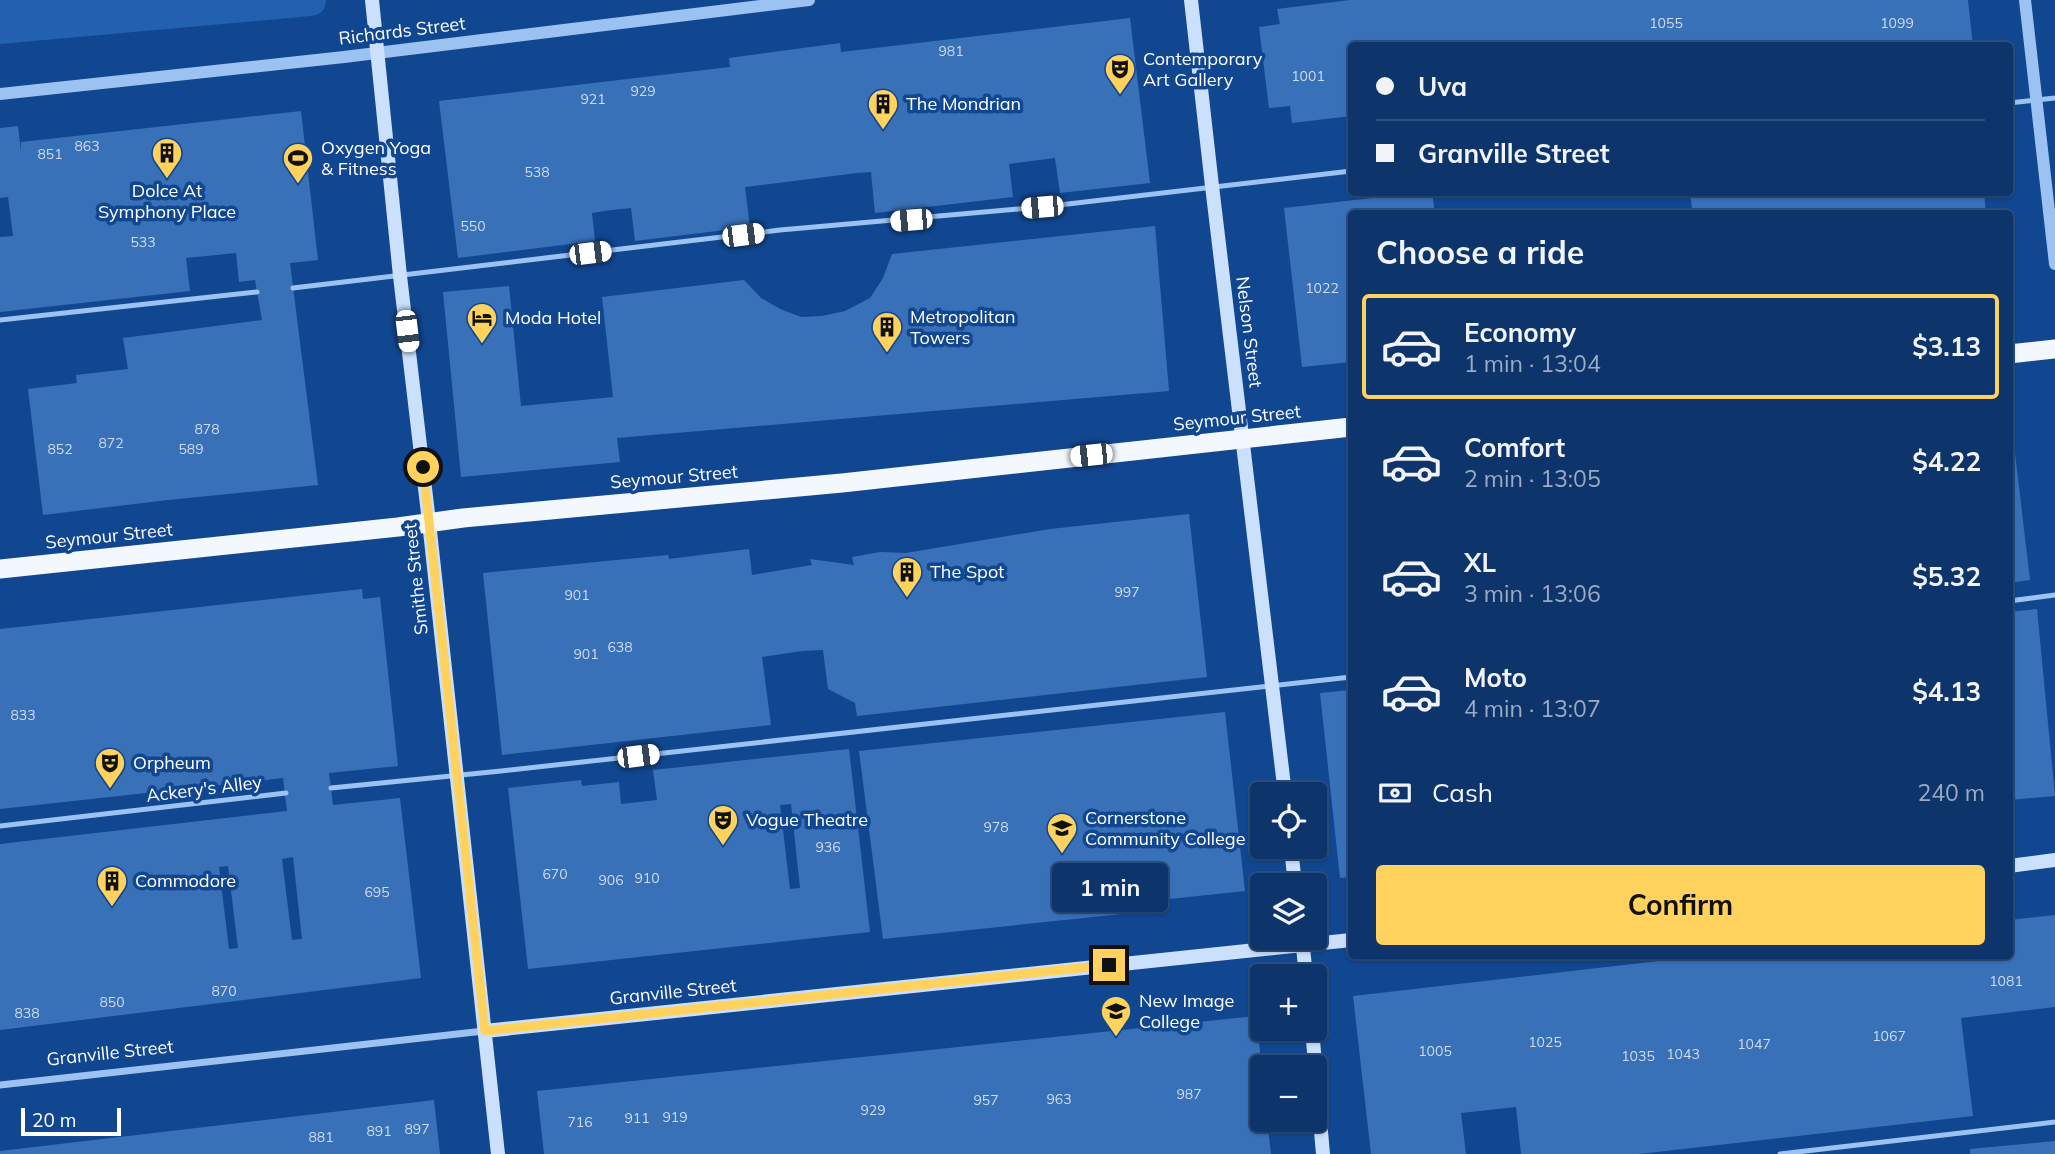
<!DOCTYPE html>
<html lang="en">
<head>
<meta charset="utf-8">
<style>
	body { margin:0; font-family:Mulish,sans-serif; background:#1b4074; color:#f1f3f6; height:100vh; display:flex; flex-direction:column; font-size:26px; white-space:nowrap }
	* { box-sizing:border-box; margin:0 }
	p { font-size:23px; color:#9aabc2 }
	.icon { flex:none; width:38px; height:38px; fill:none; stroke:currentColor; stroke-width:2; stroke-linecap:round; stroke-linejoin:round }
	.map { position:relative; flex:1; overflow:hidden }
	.side { position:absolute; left:1348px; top:210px; width:665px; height:749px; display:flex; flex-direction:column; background:#0d356c; border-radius:7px; box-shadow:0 2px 5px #0004,0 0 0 2px #2d507f }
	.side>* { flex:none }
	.hud { position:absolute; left:1348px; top:42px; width:665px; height:154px; border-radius:7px; box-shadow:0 2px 5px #0004,0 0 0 2px #2d507f; display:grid; align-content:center; height:154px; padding:0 28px; background:#0d356c }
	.controls { position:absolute; left:1250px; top:782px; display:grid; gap:14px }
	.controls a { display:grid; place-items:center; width:77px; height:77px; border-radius:7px; background:#0d356c; box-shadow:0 2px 5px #0004,0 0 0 2px #2d507f; font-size:35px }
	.scale { position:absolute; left:21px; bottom:18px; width:100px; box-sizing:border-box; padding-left:7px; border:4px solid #fff; border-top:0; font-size:19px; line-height:24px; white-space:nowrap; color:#fff; -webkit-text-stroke:5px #114790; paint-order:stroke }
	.end { position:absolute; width:32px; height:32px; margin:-16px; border:9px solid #ffd25d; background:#111; box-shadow:0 0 0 4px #111 }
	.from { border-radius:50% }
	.bubble { position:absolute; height:49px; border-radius:7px; background:#0d356c; box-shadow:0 2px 5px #0004,0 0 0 2px #2d507f; font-size:23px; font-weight:700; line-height:49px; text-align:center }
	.car { position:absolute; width:21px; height:42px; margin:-21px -10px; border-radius:9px; box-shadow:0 0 5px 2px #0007; background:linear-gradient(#fff 24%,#345 0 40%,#fff 0 76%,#345 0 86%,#fff 0) }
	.hud b { display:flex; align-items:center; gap:24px; height:66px; font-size:26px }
	.hud b+b { border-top:2px solid #2d507f }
	.hud i { width:18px; height:18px; background:#f1f3f6 }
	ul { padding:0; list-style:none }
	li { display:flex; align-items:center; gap:21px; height:105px; margin:0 14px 10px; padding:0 14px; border:4px solid transparent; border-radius:7px }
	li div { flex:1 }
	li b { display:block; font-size:26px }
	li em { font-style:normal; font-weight:700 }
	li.on { border-color:#ffd25d }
	li>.icon { width:63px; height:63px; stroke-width:1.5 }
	h2 { padding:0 28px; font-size:32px; line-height:84px }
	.pay { display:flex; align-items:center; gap:18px; height:77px; padding:0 28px; font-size:26px }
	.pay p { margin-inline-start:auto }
	.cta { display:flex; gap:14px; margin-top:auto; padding:14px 28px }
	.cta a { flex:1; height:80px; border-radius:7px; background:#ffd25d; color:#111; font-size:28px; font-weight:700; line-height:80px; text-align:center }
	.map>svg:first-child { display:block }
</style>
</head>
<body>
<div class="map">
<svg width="2055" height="1154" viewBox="0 0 2055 1154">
	<rect width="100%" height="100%" fill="#114790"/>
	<path fill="#2261b0" d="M 0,0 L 326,0 C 325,11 321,14 311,16 L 0,44 Z"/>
	<path fill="#3971b9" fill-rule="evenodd" d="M 1350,0 L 1968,0 L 1973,46 L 1351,46 L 1351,116 L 1292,123 L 1290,106 L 1269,108 L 1259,27 L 1280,24 L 1277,9 Z
		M 1130,18 L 1150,183 L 1060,193 L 1055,158 L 1009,164 L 1013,197 L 875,213 L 871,172 L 857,173 L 745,187 L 750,227 L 635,241 L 631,208 L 611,210 L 592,213 L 595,241 L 458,258 L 439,101 L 730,67 L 729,58 L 840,43 L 841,52 Z
		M 301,111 L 318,260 L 290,263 L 318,485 L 168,500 L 43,515 L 28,389 L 77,383 L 76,375 L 128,369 L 123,338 L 262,320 L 255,280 L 239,282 L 236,253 L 186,258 L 190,291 L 0,312 L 0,237 L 13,236 L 8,197 L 0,198 L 0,128 L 18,126 L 21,151 L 21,142 Z
		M 1425,192 L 1432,192 L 1435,214 L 1351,214 L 1351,362 L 1302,367 L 1284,208 Z
		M 1690,192 L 1984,192 L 1986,214 L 1670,214 L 1670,212 L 1692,209 Z
		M 1155,226 L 1169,391 L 617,438 L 620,462 L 461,477 L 443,292 L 509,286 L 521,406 L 613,397 L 602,297 L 744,280 L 761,298 L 780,309 L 801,317 L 822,316 L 845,311 L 870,298 L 883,278 L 892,254 Z
		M 2009,419 L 2011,419 L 2030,580 L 2009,583 Z
		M 1189,514 L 1207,677 L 857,716 L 855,703 L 828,689 L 823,650 L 802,651 L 762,657 L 771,725 L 502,755 L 483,573 L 668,555 L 669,559 L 749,549 L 752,575 L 812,565 L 810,559 L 854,565 L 852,557 L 880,552 L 906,553 L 1050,529 Z
		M 362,589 L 363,599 L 380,597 L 398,766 L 329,773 L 333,805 L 400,798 L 421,978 L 0,1030 L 0,844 L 287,811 L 283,778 L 0,809 L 0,629 ZM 293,857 L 302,939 L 292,940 L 282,859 ZM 228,866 L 238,948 L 229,949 L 219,867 Z
		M 2037,609 L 2055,796 L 2009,800 L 2009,612 Z
		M 1351,690 L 1351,877 L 1340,878 L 1320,693 Z
		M 1225,712 L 1245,891 L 1132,903 L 1132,913 L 883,939 L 859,751 Z
		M 849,749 L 870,932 L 528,969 L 508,788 L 581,780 L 582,786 L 619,782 L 621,804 L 657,800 L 653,770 ZM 791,804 L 800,888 L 790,889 L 780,805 Z
		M 2055,915 L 2055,1007 L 1961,1018 L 1973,1116 L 1639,1154 L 1521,1154 L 1516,1107 L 1461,1113 L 1466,1154 L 1371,1154 L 1353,996 L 1702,956 L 2009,956 L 2009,920 Z
		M 1256,1016 L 1262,1069 L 1262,1120 L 1267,1120 L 1271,1154 L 544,1154 L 537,1091 Z
		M 434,1100 L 440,1154 L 0,1154 L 0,1151 Z
		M 2055,1141 L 2055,1154 L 1970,1154 L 1970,1149 Z"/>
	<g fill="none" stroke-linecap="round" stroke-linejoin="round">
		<path stroke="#9cc2f2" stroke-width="5" d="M 2009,103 L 2055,98
			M 293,288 L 780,230 L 1042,207 L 1351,171
			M 0,320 L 257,292
			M 2009,601 L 2055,595
			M 331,788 L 501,771 L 1351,677
			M 0,826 L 286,793
			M 1780,1154 L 2055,1122"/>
		<path stroke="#9cc2f2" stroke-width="7" d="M 0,1085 L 484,1031"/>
		<path stroke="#9cc2f2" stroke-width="12" d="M 2025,0 L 2055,264
			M 0,94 L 344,57 L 809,0"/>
		<path stroke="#cbe0fc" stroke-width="14" d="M 372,0 L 400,276 L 429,522 L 498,1154
			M 1191,0 L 1212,186 L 1285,794
			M 1291,847 L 1295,886
			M 2009,866 L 2055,860
			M 1302,938 L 1306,976
			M 1312,1029 L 1323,1154
			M 485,1031 L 1351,940"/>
		<path stroke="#f3f8ff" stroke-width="19" d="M 2009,354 L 2055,349
			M 0,569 L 398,527 L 463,518 L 842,483 L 1351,427"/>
	</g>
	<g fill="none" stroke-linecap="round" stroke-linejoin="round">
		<path stroke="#ffd25d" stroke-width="9" d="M 423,467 L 485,1031 L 1109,965"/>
	</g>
	<defs>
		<g id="theatre-pin" transform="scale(1.575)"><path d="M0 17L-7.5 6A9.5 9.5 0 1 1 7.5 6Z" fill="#ffd25d" stroke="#114790"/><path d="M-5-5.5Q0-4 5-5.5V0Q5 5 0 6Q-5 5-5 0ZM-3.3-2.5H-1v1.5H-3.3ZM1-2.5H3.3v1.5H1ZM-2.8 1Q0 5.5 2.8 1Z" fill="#111"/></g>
		<g id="building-pin" transform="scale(1.575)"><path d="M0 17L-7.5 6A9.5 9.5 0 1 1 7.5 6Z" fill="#ffd25d" stroke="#114790"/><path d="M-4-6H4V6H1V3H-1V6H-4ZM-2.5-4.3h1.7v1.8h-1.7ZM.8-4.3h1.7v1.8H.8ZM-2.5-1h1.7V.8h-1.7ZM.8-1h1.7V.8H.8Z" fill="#111"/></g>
		<g id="stadium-pin" transform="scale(1.575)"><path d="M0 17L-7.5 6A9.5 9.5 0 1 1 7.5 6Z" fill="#ffd25d" stroke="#114790"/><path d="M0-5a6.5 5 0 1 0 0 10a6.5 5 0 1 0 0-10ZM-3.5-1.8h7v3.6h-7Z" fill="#111"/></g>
		<g id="hotel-pin" transform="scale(1.575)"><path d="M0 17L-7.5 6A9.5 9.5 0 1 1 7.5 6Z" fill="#ffd25d" stroke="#114790"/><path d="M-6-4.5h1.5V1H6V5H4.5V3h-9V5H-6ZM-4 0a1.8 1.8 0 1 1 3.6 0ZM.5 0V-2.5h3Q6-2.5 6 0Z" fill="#111"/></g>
		<g id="university-pin" transform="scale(1.575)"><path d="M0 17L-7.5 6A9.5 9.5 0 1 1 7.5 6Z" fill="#ffd25d" stroke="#114790"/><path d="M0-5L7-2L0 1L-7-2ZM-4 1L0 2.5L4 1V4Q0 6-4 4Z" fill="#111"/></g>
	</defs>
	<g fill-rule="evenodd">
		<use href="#theatre-pin" x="1120" y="69"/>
		<use href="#building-pin" x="883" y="104"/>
		<use href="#building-pin" x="167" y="153"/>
		<use href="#stadium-pin" x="298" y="158"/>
		<use href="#hotel-pin" x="482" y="318"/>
		<use href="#building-pin" x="887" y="327"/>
		<use href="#building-pin" x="907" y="572"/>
		<use href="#theatre-pin" x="110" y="763"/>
		<use href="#theatre-pin" x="723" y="820"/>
		<use href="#university-pin" x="1062" y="828"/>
		<use href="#building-pin" x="112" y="881"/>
		<use href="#university-pin" x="1116" y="1011"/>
	</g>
	<g text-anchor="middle" stroke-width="7" stroke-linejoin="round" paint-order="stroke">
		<g font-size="14" fill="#cedcee">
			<text x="1666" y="28">1055</text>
			<text x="1897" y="28">1099</text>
			<text x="951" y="56">981</text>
			<text x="1308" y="81">1001</text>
			<text x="643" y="96">929</text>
			<text x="593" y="104">921</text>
			<text x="87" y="151">863</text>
			<text x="50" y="159">851</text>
			<text x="537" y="177">538</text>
			<text x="473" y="231">550</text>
			<text x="143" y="247">533</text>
			<text x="1322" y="293">1022</text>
			<text x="207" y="434">878</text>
			<text x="111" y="448">872</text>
			<text x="60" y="454">852</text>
			<text x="191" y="454">589</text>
			<text x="1127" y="597">997</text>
			<text x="577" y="600">901</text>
			<text x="620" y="652">638</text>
			<text x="586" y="659">901</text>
			<text x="23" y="720">833</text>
			<text x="996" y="832">978</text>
			<text x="828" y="852">936</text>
			<text x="555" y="879">670</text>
			<text x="647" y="883">910</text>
			<text x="611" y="885">906</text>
			<text x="377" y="897">695</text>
			<text x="2006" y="986">1081</text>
			<text x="224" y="996">870</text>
			<text x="112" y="1007">850</text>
			<text x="27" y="1018">838</text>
			<text x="1889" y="1041">1067</text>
			<text x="1545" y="1047">1025</text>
			<text x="1754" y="1049">1047</text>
			<text x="1435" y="1056">1005</text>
			<text x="1683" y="1059">1043</text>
			<text x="1638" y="1061">1035</text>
			<text x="1189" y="1099">987</text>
			<text x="1059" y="1104">963</text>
			<text x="986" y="1105">957</text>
			<text x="873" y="1115">929</text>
			<text x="675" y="1122">919</text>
			<text x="637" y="1123">911</text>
			<text x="580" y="1127">716</text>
			<text x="417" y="1134">897</text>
			<text x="379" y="1136">891</text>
			<text x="321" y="1142">881</text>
		</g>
		<g font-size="18" fill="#fff" stroke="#114790">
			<text transform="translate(402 31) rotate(-7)" y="6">Richards Street</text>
			<text transform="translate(1249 332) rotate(83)" y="6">Nelson Street</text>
			<text transform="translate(1237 418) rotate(-6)" y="6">Seymour Street</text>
			<text transform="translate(674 477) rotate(-5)" y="6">Seymour Street</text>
			<text transform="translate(109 536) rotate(-6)" y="6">Seymour Street</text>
			<text transform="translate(416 579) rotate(-96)" y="6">Smithe Street</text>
			<text transform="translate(204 789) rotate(-7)" y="6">Ackery's Alley</text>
			<text transform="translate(673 992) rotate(-6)" y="6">Granville Street</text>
			<text transform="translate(110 1053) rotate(-6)" y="6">Granville Street</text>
		</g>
		<g font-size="18" fill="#fff" stroke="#114790" text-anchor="start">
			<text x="1143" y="65">Contemporary<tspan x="1143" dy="21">Art Gallery</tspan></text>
			<text x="906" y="110">The Mondrian</text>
			<text x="321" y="154">Oxygen Yoga<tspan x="321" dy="21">&amp; Fitness</tspan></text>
			<text x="167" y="197" text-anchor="middle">Dolce At<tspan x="167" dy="21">Symphony Place</tspan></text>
			<text x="910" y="323">Metropolitan<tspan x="910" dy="21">Towers</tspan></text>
			<text x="505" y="324">Moda Hotel</text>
			<text x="930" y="578">The Spot</text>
			<text x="133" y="769">Orpheum</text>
			<text x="1085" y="824">Cornerstone<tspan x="1085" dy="21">Community College</tspan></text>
			<text x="746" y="826">Vogue Theatre</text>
			<text x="135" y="887">Commodore</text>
			<text x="1139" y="1007">New Image<tspan x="1139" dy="21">College</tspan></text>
		</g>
	</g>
</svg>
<div class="controls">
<a><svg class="icon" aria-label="locate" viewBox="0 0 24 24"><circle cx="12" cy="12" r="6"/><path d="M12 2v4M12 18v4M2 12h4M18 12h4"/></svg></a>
<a><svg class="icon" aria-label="layers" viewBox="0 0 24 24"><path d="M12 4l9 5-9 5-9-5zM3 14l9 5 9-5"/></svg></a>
<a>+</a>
<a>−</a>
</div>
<div class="scale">20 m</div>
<i class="end from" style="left:423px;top:467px"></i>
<i class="end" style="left:1109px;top:965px"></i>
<div class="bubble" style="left:1052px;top:863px;width:116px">1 min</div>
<i class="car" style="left:1042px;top:207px;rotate:265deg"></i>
<i class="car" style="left:911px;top:220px;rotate:265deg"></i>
<i class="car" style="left:743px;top:235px;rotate:83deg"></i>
<i class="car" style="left:590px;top:253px;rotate:83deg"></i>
<i class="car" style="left:407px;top:331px;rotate:173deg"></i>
<i class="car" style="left:1091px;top:455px;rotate:264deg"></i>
<i class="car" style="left:638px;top:756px;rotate:83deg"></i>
<div class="hud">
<b><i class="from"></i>Uva</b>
<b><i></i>Granville Street</b>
</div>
<section class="side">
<h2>Choose a ride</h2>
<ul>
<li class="on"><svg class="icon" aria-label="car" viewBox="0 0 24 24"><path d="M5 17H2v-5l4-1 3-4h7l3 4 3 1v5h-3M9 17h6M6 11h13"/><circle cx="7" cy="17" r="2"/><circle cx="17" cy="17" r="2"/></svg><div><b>Economy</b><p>1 min · 13:04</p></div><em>$3.13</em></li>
<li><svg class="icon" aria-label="car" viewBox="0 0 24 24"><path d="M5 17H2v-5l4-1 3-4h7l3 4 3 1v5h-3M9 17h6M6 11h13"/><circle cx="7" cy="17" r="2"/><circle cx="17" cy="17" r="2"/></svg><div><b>Comfort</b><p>2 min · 13:05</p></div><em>$4.22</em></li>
<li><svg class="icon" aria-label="car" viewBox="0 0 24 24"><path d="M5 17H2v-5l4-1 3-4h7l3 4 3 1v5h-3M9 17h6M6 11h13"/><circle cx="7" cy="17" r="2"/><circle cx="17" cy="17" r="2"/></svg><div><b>XL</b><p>3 min · 13:06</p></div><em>$5.32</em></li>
<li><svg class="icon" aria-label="car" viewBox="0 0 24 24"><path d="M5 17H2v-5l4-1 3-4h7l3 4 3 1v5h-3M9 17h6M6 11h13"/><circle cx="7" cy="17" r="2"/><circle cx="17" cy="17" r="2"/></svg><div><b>Moto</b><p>4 min · 13:07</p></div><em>$4.13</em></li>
</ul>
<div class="pay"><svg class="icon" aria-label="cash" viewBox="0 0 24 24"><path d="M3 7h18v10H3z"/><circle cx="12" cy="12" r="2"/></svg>Cash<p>240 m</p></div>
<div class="cta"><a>Confirm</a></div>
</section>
</div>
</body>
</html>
